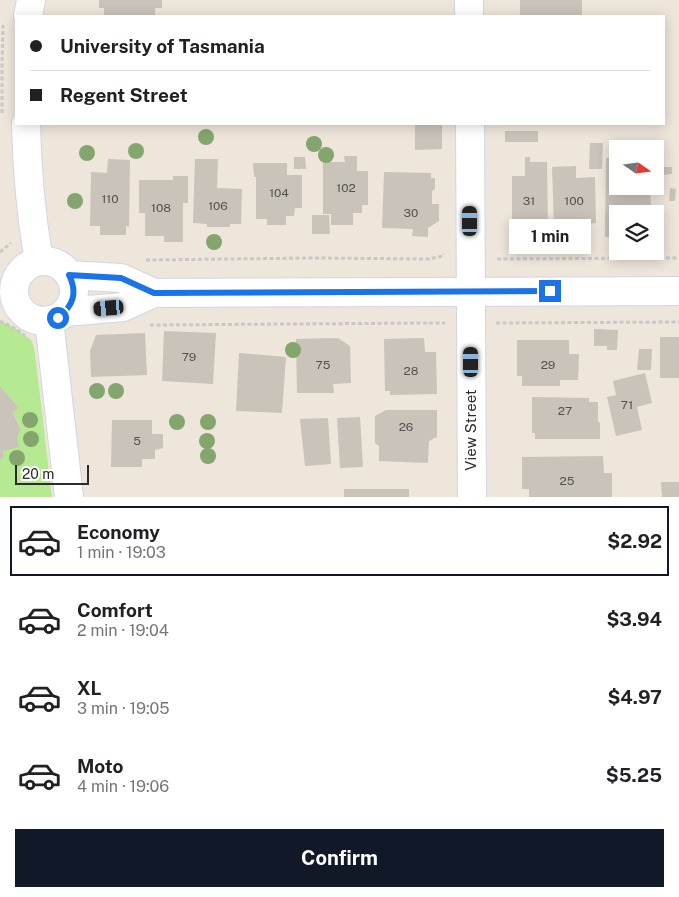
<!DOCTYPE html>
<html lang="en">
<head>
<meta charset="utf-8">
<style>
	body { margin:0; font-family:"Public Sans",sans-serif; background:#f2f2f2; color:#202124; height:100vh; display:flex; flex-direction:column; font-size:19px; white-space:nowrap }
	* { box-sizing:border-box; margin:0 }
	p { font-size:16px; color:#757577 }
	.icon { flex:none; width:28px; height:28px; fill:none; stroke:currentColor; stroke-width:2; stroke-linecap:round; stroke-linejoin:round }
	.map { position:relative; height:497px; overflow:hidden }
	.side { display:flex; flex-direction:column; background:#fff; flex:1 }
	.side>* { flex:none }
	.top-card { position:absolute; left:15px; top:15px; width:650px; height:110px; border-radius:0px; box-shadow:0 2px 12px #0003; display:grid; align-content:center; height:110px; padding:0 15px; background:#fff }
	.needle { width:32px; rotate:104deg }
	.controls { position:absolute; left:609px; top:140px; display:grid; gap:10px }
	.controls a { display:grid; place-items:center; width:55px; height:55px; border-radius:0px; background:#fff; box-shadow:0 2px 12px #0003; font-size:25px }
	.scale { position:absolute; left:15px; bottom:12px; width:74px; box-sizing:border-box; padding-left:5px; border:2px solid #2b2b2b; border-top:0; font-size:14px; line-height:18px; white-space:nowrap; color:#2b2b2b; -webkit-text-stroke:4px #fff; paint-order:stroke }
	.end { position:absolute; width:22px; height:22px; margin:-11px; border:6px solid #1a73e8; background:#fff; box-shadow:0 0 0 2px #fff }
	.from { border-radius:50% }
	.bubble { position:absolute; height:35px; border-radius:0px; background:#fff; box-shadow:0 2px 12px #0003; font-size:16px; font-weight:700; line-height:35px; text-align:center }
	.car { position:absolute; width:15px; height:30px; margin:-15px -8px; border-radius:6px; box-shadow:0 0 4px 1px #0007; background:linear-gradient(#222 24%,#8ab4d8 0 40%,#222 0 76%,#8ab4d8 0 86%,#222 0) }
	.top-card b { display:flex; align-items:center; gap:18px; height:48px; font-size:19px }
	.top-card b+b { border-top:1px solid #e0e0e0 }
	.top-card i { width:12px; height:12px; background:#202124 }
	ul { padding:9px 0 0; list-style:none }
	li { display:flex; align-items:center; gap:15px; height:70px; margin:0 10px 8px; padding:0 5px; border:2px solid transparent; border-radius:0px }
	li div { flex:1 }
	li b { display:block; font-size:19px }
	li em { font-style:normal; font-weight:700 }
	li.on { border-color:#111827 }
	li>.icon { width:45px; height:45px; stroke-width:1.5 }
	.button { display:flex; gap:10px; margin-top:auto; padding:10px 15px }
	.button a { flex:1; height:58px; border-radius:0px; background:#111827; color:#fff; font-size:20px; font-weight:700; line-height:58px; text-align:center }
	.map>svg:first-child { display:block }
</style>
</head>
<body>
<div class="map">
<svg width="679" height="497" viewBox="0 0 679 497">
	<rect width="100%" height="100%" fill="#eee5db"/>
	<path fill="#b6ea92" d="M 0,321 L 16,329 L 31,340 L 34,347 L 37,370 L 52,497 L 0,497 L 0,459 L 4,458 L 3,451 L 17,436 L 21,428 L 12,412 L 19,408 L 0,386 Z"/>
	<path fill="#c9c3ba" d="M 99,0 L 162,0 L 162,8 L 155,8 L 155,15 L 145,15 L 145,16 L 104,16 L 104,8 L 99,8 Z
		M 520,0 L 582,0 L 582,16 L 520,16 Z
		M 415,124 L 442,124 L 442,149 L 415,150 Z
		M 505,131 L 538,131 L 538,142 L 505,142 Z
		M 590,143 L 603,143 L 602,169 L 589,169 Z
		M 344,156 L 357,156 L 357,171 L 368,171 L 368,205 L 362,205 L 362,213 L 353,213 L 353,225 L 331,225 L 331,214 L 323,214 L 323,162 L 345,162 Z
		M 294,157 L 305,157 L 306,169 L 294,169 Z
		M 525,157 L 530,157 L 530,162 L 547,162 L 548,227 L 542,226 L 542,234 L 521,235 L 521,226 L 512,226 L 512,176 L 525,176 Z
		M 618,157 L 618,186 L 650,186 L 651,206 L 639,206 L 639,214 L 618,214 L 618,237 L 605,237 L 606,158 Z
		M 108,159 L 130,160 L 129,227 L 126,226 L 126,235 L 100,235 L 100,226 L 90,226 L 91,172 L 107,173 Z
		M 195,159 L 218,159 L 217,188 L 242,189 L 241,224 L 230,224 L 230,227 L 207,227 L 207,224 L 193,223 Z
		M 253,163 L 287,163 L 287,175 L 302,175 L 302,208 L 295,208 L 294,216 L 286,216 L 286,225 L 267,225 L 267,219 L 256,219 L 256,177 L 254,177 Z
		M 576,166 L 576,178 L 595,177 L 596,223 L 588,224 L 589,234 L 567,235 L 567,228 L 554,228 L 552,167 Z
		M 661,167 L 672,167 L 672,174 L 661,175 Z
		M 384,172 L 431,173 L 431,178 L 435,178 L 435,189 L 432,191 L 432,204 L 439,204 L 439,221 L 428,228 L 428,237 L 412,236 L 413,229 L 382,228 Z
		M 173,176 L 188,176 L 188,203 L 183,203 L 183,242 L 164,242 L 164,236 L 145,236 L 145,213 L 139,213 L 139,180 L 173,180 Z
		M 670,188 L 676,189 L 675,201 L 669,201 Z
		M 312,215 L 329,215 L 330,234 L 312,234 Z
		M 594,329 L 618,330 L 617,350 L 607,350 L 607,346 L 594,346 Z
		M 164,331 L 216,333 L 213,384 L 162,381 Z
		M 145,333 L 147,375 L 91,377 L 90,351 L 96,335 Z
		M 660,337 L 679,337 L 679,378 L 660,378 Z
		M 338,338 L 350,346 L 351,383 L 333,384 L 334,393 L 297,393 L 296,339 Z
		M 424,338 L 425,352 L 436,352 L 437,394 L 390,395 L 390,391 L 385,391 L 384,339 Z
		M 517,340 L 569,340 L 569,354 L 579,354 L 578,380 L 560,380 L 560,386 L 522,386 L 522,376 L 517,376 Z
		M 639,349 L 652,349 L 651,370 L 637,370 Z
		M 239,353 L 286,357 L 282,413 L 236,411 Z
		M 645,373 L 652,403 L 637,407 L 642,430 L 616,436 L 607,397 L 616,395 L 613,381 Z
		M 0,386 L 19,408 L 12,412 L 21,429 L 17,436 L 19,447 L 3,451 L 4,458 L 0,459 Z
		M 532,397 L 589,398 L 589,402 L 598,402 L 598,421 L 600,423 L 600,439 L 535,439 L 535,433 L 532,433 Z
		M 386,410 L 437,410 L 437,437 L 429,441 L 428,463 L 379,461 L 379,446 L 375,443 L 375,416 Z
		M 360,417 L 363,467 L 340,468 L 337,418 Z
		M 328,418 L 331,464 L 305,466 L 300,419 Z
		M 112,420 L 152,420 L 152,434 L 163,434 L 163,448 L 155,450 L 155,459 L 142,459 L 142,467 L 111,467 Z
		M 603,456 L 604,473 L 612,473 L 612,497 L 529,497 L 529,489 L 522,489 L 522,457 Z
		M 661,482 L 679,482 L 679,497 L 662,497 Z
		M 344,489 L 409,489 L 409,497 L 344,497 Z"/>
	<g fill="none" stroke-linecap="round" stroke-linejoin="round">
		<g stroke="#d0d6e5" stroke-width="30">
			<path id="minor" d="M 469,0 L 469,16
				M 28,16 L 31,0
				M 26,124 C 27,170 31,216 39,261
				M 470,124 L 472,497
				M 49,320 L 69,497"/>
		</g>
		<g stroke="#d0d6e5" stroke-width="30">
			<path id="tertiary" d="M14 291a30 30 0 1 1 60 0a30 30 0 1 1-60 0Z
				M 69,275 L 121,278 L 154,293
				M 65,312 L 123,307 L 154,293 L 679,291"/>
		</g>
		<path stroke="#c8c8c8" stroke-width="3" stroke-dasharray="4 2.5" stroke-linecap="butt" d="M 2,113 L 2,68 L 3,25
			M 0,252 L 11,243
			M 497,259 L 679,258
			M 146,260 L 314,258 L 428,259 L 443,256 L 444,254
			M 0,321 L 16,329 L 25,336
			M 430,322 L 430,323 L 445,323
			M 496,323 L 679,322
			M 150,325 L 430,323"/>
		<use href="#minor" stroke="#fff" stroke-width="28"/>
		<use href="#tertiary" stroke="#fff" stroke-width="28"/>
	</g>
	<g fill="#84a56d">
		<circle cx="206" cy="137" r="8"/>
		<circle cx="314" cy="144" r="8"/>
		<circle cx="136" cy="151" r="8"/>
		<circle cx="87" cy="153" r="8"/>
		<circle cx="326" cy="155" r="8"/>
		<circle cx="75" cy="201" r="8"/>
		<circle cx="214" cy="242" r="8"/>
		<circle cx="293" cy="350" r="8"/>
		<circle cx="97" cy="391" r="8"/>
		<circle cx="116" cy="391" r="8"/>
		<circle cx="30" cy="420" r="8"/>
		<circle cx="177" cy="422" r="8"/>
		<circle cx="208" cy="422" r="8"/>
		<circle cx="31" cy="439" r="8"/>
		<circle cx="207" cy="441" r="8"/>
		<circle cx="208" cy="456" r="8"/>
		<circle cx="17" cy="458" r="8"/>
	</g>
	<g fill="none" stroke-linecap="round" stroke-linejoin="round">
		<path stroke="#1a73e8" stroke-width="6" d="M 58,318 C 73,306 78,293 69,275 L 121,278 L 154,293 L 550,291"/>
	</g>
	<g text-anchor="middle" stroke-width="4" stroke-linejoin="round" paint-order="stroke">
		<g font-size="12" fill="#52514f">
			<text x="346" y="192">102</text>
			<text x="279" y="197">104</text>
			<text x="110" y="203">110</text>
			<text x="529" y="205">31</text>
			<text x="574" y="205">100</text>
			<text x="218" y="210">106</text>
			<text x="161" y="212">108</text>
			<text x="411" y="217">30</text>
			<text x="189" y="361">79</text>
			<text x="323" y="369">75</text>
			<text x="548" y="369">29</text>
			<text x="411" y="375">28</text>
			<text x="627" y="409">71</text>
			<text x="565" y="415">27</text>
			<text x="406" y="431">26</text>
			<text x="137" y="445">5</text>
			<text x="567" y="485">25</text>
		</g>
		<g font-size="15" fill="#2b2b2b" stroke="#fff">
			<text transform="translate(471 430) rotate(-90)" y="5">View Street</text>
		</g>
	</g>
</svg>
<div class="controls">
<a><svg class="needle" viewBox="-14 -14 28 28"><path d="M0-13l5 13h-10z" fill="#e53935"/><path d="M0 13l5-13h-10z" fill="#757577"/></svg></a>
<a><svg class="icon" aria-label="layers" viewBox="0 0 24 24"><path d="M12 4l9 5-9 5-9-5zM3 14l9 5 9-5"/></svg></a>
</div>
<div class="scale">20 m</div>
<i class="end from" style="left:58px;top:318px"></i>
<i class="end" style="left:550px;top:291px"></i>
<div class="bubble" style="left:509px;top:219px;width:82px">1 min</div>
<i class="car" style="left:470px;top:221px;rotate:0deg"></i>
<i class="car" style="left:109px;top:308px;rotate:265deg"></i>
<i class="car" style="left:471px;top:362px;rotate:0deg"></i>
<div class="top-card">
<b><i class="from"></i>University of Tasmania</b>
<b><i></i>Regent Street</b>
</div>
</div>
<section class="side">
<ul>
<li class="on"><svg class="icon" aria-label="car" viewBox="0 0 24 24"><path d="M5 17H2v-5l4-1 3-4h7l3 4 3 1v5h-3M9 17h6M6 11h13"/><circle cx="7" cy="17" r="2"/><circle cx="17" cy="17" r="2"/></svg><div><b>Economy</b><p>1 min · 19:03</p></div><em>$2.92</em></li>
<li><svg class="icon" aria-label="car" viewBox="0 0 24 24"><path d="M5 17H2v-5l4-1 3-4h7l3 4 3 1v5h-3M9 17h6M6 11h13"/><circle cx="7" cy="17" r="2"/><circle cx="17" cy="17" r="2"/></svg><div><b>Comfort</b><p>2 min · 19:04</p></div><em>$3.94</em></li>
<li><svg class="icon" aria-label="car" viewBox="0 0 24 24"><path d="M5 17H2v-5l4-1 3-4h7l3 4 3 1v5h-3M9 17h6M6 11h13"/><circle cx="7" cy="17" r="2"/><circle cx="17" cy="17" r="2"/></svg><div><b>XL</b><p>3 min · 19:05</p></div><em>$4.97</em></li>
<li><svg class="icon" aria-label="car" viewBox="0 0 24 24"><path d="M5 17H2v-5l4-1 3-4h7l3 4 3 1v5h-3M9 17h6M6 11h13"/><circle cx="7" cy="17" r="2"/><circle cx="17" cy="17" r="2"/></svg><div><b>Moto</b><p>4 min · 19:06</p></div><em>$5.25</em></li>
</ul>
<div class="button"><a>Confirm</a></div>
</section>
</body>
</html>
